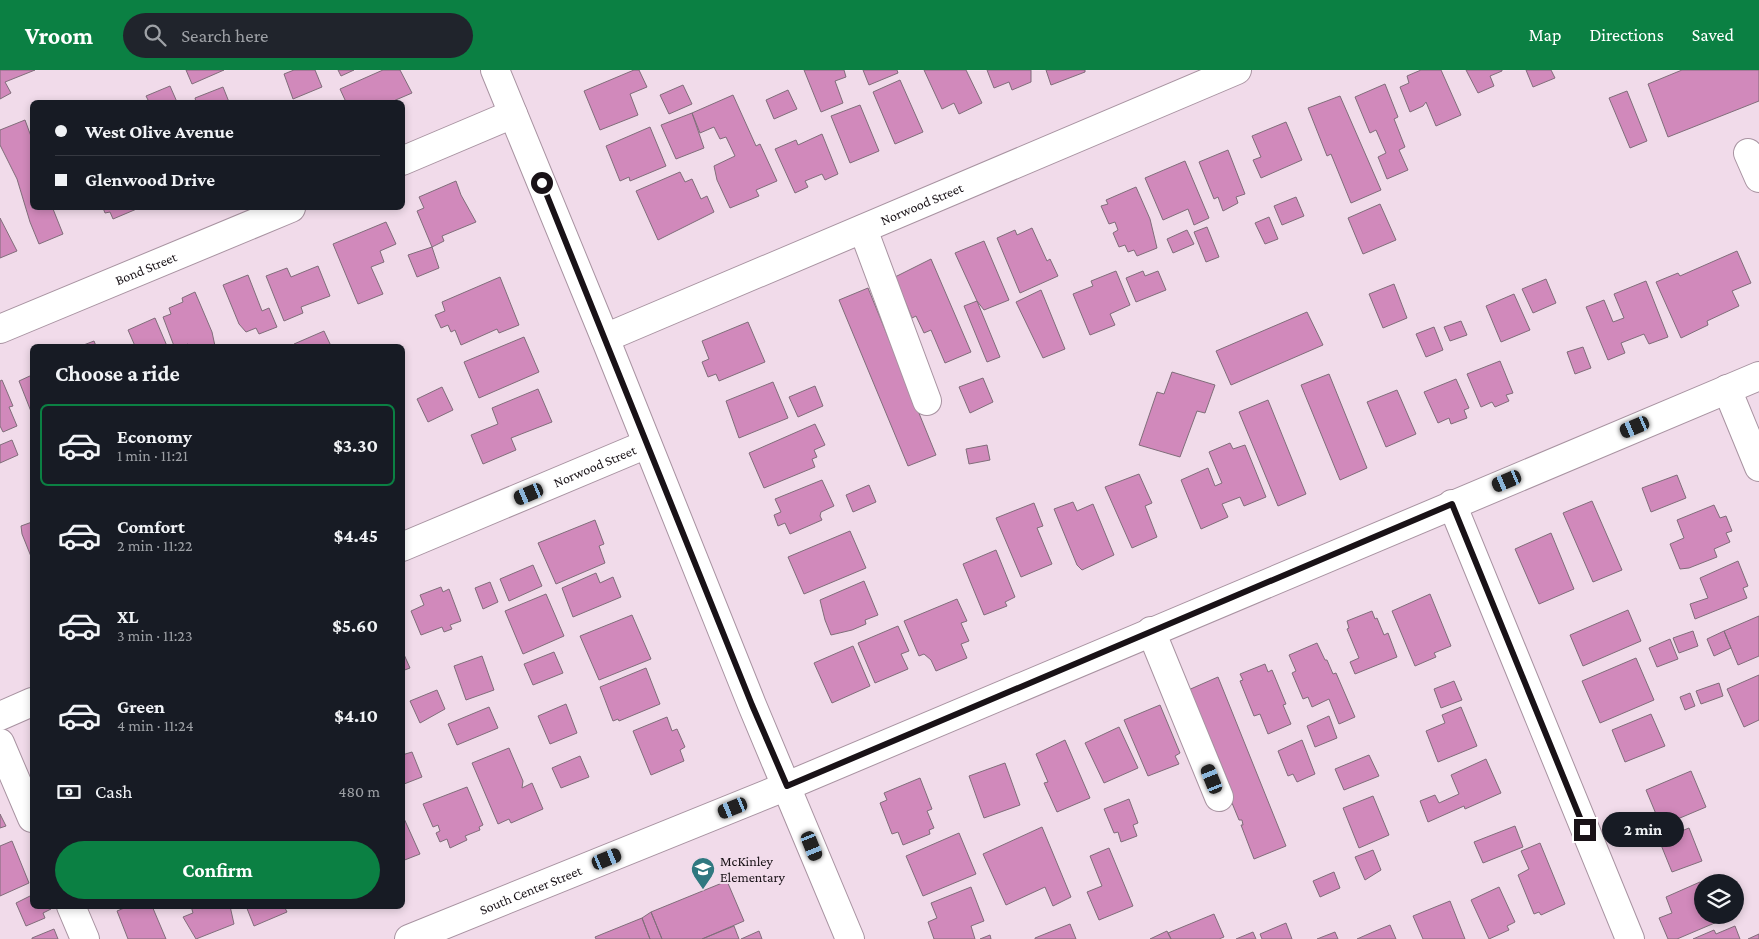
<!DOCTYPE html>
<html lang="en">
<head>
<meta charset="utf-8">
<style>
	body { margin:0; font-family:"Crimson Pro",serif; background:#20242c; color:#f1f3f6; height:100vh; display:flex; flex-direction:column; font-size:19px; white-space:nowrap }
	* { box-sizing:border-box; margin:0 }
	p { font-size:16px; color:#9ea1a6 }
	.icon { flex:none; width:28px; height:28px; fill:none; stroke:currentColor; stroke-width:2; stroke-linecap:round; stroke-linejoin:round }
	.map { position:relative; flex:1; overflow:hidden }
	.details { position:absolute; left:30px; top:274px; width:375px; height:565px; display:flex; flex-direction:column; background:#171b24; border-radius:8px; box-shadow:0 2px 8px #0003 }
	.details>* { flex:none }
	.top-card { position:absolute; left:30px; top:30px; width:375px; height:110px; border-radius:8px; box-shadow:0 2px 8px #0003; display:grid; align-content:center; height:110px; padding:0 25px; background:#171b24 }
	.fabs { position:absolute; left:1694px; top:804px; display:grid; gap:10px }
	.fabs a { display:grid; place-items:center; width:50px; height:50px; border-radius:50%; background:#171b24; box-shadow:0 2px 8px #0003; font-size:25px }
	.end { position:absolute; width:22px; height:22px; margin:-11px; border:6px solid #191217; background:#fff; box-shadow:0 0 0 2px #fff }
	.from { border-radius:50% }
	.bubble { position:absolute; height:35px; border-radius:18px; background:#171b24; box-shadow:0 2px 8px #0003; font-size:16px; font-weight:700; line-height:35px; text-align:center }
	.car { position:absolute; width:15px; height:30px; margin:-15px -8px; border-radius:6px; box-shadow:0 0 4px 1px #0007; background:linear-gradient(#222 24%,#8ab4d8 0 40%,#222 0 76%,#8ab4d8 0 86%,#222 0) }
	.top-card b { display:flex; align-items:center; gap:18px; height:48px; font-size:19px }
	.top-card b+b { border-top:1px solid #363941 }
	.top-card i { width:12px; height:12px; background:#f1f3f6 }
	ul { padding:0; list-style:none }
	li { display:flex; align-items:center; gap:15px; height:82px; margin:0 10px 8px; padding:0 15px; border:2px solid transparent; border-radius:8px }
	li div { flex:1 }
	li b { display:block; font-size:19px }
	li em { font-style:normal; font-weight:700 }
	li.on { border-color:#0b8043 }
	li>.icon { width:45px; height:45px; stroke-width:1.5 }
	h2 { padding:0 25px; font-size:22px; line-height:60px }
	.pay { display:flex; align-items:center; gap:12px; height:55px; padding:0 25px; font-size:19px }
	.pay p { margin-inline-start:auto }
	.primary-button { display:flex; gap:10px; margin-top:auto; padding:10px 25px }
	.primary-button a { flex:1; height:58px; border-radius:30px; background:#0b8043; color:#fff; font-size:20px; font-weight:700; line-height:58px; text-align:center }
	header { display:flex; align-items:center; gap:30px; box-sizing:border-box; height:70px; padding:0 25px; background:#0b8043; color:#fff }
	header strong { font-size:24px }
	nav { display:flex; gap:28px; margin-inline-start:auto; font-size:18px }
	.search { width:350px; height:45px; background:#20242c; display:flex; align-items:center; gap:12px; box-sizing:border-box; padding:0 18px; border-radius:28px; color:#9ea1a6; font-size:19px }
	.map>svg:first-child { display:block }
</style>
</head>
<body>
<header>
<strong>Vroom</strong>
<div class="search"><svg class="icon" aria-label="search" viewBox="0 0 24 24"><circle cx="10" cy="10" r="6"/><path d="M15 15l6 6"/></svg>Search here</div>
<nav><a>Map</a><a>Directions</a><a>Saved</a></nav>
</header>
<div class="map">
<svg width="1759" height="869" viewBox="0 0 1759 869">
	<rect width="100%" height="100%" fill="#f1dbea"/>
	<path fill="#d189bb" stroke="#806d7a" d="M 0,0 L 35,0 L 5,12 L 11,23 L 0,29 Z
		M 186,0 L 224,0 L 192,14 Z
		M 294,0 L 315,0 L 322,17 L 293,29 L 284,4 Z
		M 338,0 L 354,0 L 341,6 Z
		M 383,0 L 400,0 L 412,23 L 391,32 L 346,32 L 340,19 Z
		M 634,0 L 639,0 L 647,17 L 630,24 L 638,45 L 600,60 L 584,21 Z
		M 804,0 L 844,0 L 846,7 L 835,11 L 843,33 L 821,42 Z
		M 863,0 L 897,0 L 898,3 L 869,15 Z
		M 924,0 L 966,0 L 982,33 L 959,44 L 954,33 L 942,39 Z
		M 987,0 L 1031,0 L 1031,12 L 1012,20 L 1009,12 L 994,18 Z
		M 1046,0 L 1085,0 L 1085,2 L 1051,15 Z
		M 1421,0 L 1441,0 L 1461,45 L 1436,56 L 1426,32 L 1423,36 L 1410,42 L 1400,17 L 1409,13 L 1407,6 Z
		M 1466,0 L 1502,0 L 1502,1 L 1490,6 L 1494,16 L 1478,23 Z
		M 1526,0 L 1551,0 L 1555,8 L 1533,17 Z
		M 1682,0 L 1759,0 L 1759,31 L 1668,67 L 1648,14 Z
		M 900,10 L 923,62 L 895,74 L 873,22 Z
		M 1385,14 L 1398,47 L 1394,49 L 1405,77 L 1399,80 L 1408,100 L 1387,109 L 1378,87 L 1386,83 L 1376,60 L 1370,63 L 1355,27 Z
		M 683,15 L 692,34 L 669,44 L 660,25 Z
		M 170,16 L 177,32 L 149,32 L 146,26 Z
		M 223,17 L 229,32 L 196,32 L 195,28 Z
		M 788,20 L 797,39 L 774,49 L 766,30 Z
		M 1627,21 L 1647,71 L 1630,78 L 1609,28 Z
		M 733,25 L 756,76 L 760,74 L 777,111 L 756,120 L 759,126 L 730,138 L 717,110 L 714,96 L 735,86 L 726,67 L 720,69 L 714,57 L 700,63 L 692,43 Z
		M 1340,26 L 1381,120 L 1351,133 L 1331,84 L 1327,86 L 1308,38 Z
		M 860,35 L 879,81 L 850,93 L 831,46 Z
		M 692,43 L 704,78 L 676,89 L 661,55 Z
		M 25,50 L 32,69 L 32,138 L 55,138 L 53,139 L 63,164 L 39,174 L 30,152 L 17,109 L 0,75 L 0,60 Z
		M 1286,52 L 1302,90 L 1261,108 L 1253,90 L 1261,87 L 1252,66 Z
		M 650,57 L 666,96 L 630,111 L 629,107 L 620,111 L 606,76 Z
		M 822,64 L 838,104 L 825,110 L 822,104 L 805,111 L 808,117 L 795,123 L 775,79 L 796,70 L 798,75 Z
		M 1228,80 L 1245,124 L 1236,127 L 1238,133 L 1223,141 L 1218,127 L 1214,129 L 1199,92 Z
		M 1185,91 L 1209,148 L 1194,155 L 1188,139 L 1163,150 L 1145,108 Z
		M 680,102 L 685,112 L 692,109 L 701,129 L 707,126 L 714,142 L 658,170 L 636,121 Z
		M 456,111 L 461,125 L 476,152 L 442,166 L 444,171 L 432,177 L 417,141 L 424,138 L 419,127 Z
		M 1136,117 L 1150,149 L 1157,178 L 1137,186 L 1134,180 L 1128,182 L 1125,175 L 1119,177 L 1113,163 L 1118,160 L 1115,152 L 1109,154 L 1101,136 L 1108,134 L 1106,130 Z
		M 1296,127 L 1304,146 L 1282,155 L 1274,136 Z
		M 1380,134 L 1396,170 L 1363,184 L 1348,148 Z
		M 103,138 L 139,138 L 113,149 L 110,142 L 105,143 Z
		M 1269,147 L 1278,169 L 1265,174 L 1255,153 Z
		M 0,148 L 17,181 L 0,188 Z
		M 386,152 L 396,174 L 380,181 L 384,192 L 371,197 L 383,224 L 358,234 L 333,174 Z
		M 1207,157 L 1219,187 L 1206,192 L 1194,162 Z
		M 1032,158 L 1047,191 L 1050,189 L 1058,206 L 1020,223 L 997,168 L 1015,160 L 1017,165 Z
		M 1187,160 L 1194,174 L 1173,183 L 1167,169 Z
		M 984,171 L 1009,230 L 984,240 L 977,231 L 955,183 Z
		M 432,177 L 439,198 L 417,207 L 408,185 Z
		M 1737,181 L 1751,213 L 1732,221 L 1739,236 L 1707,251 L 1708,255 L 1681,268 L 1656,212 L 1678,203 L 1680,206 Z
		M 931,189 L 971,282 L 945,293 L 931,260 L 924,263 L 916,246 L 912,248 L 895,207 Z
		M 318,196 L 330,226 L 301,237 L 303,243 L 284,251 L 266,206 L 287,198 L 291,207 Z
		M 1116,201 L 1130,235 L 1110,244 L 1115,255 L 1090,265 L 1073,224 L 1093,216 L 1091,211 Z
		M 1143,201 L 1145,206 L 1158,201 L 1166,220 L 1136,232 L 1126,208 Z
		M 248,205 L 262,241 L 269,238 L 277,257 L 259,264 L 256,258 L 246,262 L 239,254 L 223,215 Z
		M 500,207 L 519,255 L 499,263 L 497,259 L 461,275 L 455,260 L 451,262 L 448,255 L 441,258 L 435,245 L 445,241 L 442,232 Z
		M 1546,209 L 1556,233 L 1533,243 L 1522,219 Z
		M 1646,211 L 1668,267 L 1649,274 L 1644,264 L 1621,273 L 1625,283 L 1608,290 L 1586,237 L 1604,230 L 1613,252 L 1624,248 L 1614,224 Z
		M 1394,214 L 1407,248 L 1383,258 L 1369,224 Z
		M 868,218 L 936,385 L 908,396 L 839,230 Z
		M 1041,220 L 1065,279 L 1043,288 L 1016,232 Z
		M 195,222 L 212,262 L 215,276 L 189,276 L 188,274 L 182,276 L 174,276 L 163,247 L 171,244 L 169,238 L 183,232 L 182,228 Z
		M 1514,224 L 1530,260 L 1501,272 L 1486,236 Z
		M 977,231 L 1000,287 L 987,292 L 964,236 Z
		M 1307,242 L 1323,275 L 1231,315 L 1216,281 Z
		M 155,248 L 167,276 L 135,276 L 128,260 Z
		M 1461,251 L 1467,265 L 1450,271 L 1444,257 Z
		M 748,252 L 765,292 L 719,311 L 716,304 L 708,307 L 702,292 L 709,289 L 702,271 Z
		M 1434,257 L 1443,280 L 1426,287 L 1416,264 Z
		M 324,261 L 331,276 L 295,276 L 294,274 Z
		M 524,267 L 539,302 L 479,328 L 464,292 Z
		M 94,271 L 96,276 L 81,276 Z
		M 1583,277 L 1591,298 L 1575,304 L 1567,282 Z
		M 1500,291 L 1513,323 L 1506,325 L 1509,331 L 1495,337 L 1492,332 L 1481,337 L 1467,304 Z
		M 1172,302 L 1215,315 L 1205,343 L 1197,341 L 1180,387 L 1139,375 L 1157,322 L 1164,324 Z
		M 1329,304 L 1367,398 L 1340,410 L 1301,315 Z
		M 32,305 L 32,344 L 19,311 Z
		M 983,308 L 993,332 L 970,343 L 959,317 Z
		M 1456,309 L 1469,338 L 1464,340 L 1467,348 L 1451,354 L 1449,348 L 1438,353 L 1424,322 Z
		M 2,310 L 13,336 L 9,337 L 17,356 L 3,362 L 0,356 L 0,311 Z
		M 773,312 L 788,348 L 739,368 L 726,331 Z
		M 815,316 L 823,336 L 798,347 L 789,327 Z
		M 442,317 L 453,340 L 428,352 L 417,329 Z
		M 538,319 L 552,352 L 511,368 L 516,380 L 483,394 L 471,365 L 498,354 L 492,338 Z
		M 1397,320 L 1416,364 L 1386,377 L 1367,332 Z
		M 1268,330 L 1306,424 L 1278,436 L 1239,342 Z
		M 815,354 L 825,375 L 814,380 L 817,387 L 812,389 L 815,397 L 764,418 L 749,383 Z
		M 12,370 L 18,385 L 0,393 L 0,375 Z
		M 1230,373 L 1233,379 L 1245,375 L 1266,427 L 1244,436 L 1240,427 L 1222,434 L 1228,447 L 1201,459 L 1181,410 L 1208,398 L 1215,416 L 1222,413 L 1209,382 Z
		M 987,375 L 990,390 L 969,394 L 966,379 Z
		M 1139,404 L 1152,433 L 1145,436 L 1157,467 L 1132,478 L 1105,417 Z
		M 1677,405 L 1686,428 L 1651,442 L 1642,418 Z
		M 822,410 L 834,436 L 821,442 L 820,446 L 822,450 L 790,464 L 785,453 L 778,456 L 774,445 L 781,442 L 775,429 Z
		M 869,415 L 876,432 L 853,442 L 846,425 Z
		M 1592,431 L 1622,500 L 1593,512 L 1563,443 Z
		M 1073,432 L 1077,441 L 1093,434 L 1114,485 L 1082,500 L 1077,495 L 1054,439 Z
		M 1034,433 L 1043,456 L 1037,458 L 1052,494 L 1021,507 L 996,448 Z
		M 1714,435 L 1720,448 L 1726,446 L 1732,461 L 1726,463 L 1730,472 L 1714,479 L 1717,487 L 1689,498 L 1680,499 L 1670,474 L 1684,468 L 1677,450 Z
		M 595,450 L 604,474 L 599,476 L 605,493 L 556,514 L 538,473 Z
		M 32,452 L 32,489 L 22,464 L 21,456 Z
		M 850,461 L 866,498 L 804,524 L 788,487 Z
		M 1551,463 L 1574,519 L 1539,534 L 1515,479 Z
		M 996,480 L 1015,527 L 1005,532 L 1007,536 L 984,545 L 963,494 Z
		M 1738,491 L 1748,516 L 1743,518 L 1747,528 L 1695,549 L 1690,534 L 1708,528 L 1700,508 Z
		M 533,495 L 542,516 L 509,531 L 500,509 Z
		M 596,503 L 600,513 L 613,507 L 621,527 L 573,547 L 562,518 Z
		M 864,511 L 878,545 L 865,550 L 866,554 L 852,560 L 831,565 L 825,550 L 820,530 Z
		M 490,512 L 498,532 L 483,539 L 475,518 Z
		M 441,517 L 443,522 L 449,519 L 461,551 L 450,555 L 452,559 L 444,562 L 442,557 L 421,565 L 411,541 L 424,535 L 420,525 Z
		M 546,524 L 564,566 L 523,584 L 505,541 Z
		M 1430,524 L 1451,576 L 1434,583 L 1436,587 L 1415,596 L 1392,541 Z
		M 957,529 L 967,551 L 961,553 L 969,571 L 961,574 L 967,588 L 936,601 L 931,590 L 924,584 L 919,586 L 904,551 Z
		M 1628,540 L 1641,571 L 1583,596 L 1570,565 Z
		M 1372,541 L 1375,549 L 1377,548 L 1384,565 L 1388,563 L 1397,587 L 1355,604 L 1350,592 L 1359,588 L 1347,559 L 1349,558 L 1347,551 Z
		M 632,545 L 651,589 L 599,610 L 580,566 Z
		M 1759,546 L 1759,586 L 1738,595 L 1724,561 Z
		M 898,556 L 909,581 L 901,584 L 908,599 L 875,613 L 858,573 Z
		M 1693,561 L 1698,576 L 1679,583 L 1673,568 Z
		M 1724,561 L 1731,578 L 1714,586 L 1707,569 Z
		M 1670,569 L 1678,589 L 1657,597 L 1649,578 Z
		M 1317,573 L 1325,590 L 1327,590 L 1333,604 L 1336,603 L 1355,647 L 1339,654 L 1329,629 L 1312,637 L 1308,627 L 1303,629 L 1292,603 L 1296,601 L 1289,585 Z
		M 853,576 L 870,616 L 832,633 L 814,593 Z
		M 402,580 L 410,598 L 402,601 Z
		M 554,582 L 563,603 L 533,615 L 524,594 Z
		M 482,586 L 494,620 L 466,630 L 454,596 Z
		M 1636,588 L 1654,630 L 1600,653 L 1582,611 Z
		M 1265,594 L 1268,602 L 1272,600 L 1286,634 L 1283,635 L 1291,654 L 1268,664 L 1260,644 L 1254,646 L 1240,611 L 1243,610 L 1240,604 Z
		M 646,598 L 660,634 L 619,651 L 618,649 L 613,651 L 600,617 Z
		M 1759,605 L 1759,650 L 1744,657 L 1727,619 Z
		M 1218,607 L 1286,776 L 1254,789 L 1241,755 L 1243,755 L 1242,750 L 1239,750 L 1225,716 L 1229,714 L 1211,670 L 1206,672 L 1186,621 Z
		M 1454,611 L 1462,630 L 1441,638 L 1434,619 Z
		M 1719,613 L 1723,626 L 1701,634 L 1696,621 Z
		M 437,620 L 445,639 L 420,653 L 410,631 Z
		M 1690,623 L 1695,636 L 1685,640 L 1680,627 Z
		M 566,634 L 577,663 L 550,674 L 538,646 Z
		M 1160,635 L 1180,683 L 1175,686 L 1179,694 L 1148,706 L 1124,650 Z
		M 489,637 L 498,658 L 457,675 L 448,654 Z
		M 1461,637 L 1477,676 L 1438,692 L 1426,661 L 1445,653 L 1442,645 Z
		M 1651,644 L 1665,676 L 1625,692 L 1612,660 Z
		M 1329,646 L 1337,668 L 1315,677 L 1307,656 Z
		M 667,647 L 672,661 L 677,659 L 685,677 L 680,680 L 684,691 L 651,705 L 633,661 Z
		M 1119,657 L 1138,698 L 1104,713 L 1085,673 Z
		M 1065,670 L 1090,728 L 1057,742 L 1044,713 L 1048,712 L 1036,684 Z
		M 1302,670 L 1315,704 L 1297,712 L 1293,704 L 1288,706 L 1278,681 Z
		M 509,678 L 523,711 L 522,718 L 532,713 L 543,739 L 511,753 L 509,749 L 498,754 L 472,693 Z
		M 412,682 L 422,707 L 404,714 L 402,685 Z
		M 1369,685 L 1379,706 L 1344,720 L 1335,699 Z
		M 580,686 L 589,707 L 561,718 L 552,698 Z
		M 1486,689 L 1501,723 L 1465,739 L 1464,736 L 1428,752 L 1420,731 L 1435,725 L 1439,733 L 1459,724 L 1451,705 Z
		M 1005,693 L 1020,735 L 984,748 L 969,706 Z
		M 1691,701 L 1706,737 L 1661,756 L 1646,720 Z
		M 920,708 L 932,739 L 927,741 L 934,758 L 929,760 L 930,764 L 903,775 L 898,762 L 892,764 L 880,733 L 887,730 L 884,723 Z
		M 467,717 L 483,755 L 479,757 L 480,760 L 465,766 L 467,770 L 450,778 L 447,769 L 440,772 L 436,763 L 440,761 L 438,755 L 433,757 L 423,734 Z
		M 1373,726 L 1389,765 L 1359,778 L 1343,738 Z
		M 1129,729 L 1138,753 L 1133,755 L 1137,766 L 1121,772 L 1118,762 L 1114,763 L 1104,739 Z
		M 0,744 L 6,756 L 0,758 Z
		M 402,744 L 420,784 L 402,791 Z
		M 1515,756 L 1523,777 L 1483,793 L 1474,772 Z
		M 1042,757 L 1071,827 L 1053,836 L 1045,817 L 1006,835 L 983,784 Z
		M 1689,758 L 1702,791 L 1672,802 L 1659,770 Z
		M 959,763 L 976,804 L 923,826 L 906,786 Z
		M 12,771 L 29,813 L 0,826 L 0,776 Z
		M 1540,773 L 1565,834 L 1541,845 L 1539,842 L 1534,844 L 1518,805 L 1529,799 L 1521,781 Z
		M 1109,778 L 1133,836 L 1099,850 L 1087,822 L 1102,816 L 1090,786 Z
		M 1373,780 L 1381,800 L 1365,810 L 1355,787 Z
		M 1334,802 L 1340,818 L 1320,827 L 1313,811 Z
		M 727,811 L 744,851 L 702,869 L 662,869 L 651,842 Z
		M 1700,812 L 1702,818 L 1702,845 L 1714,845 L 1717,852 L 1677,869 L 1668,869 L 1659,848 L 1672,843 L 1666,827 Z
		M 971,817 L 984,851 L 971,856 L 975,869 L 934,869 L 928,852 L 937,848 L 931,833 Z
		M 1499,817 L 1515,852 L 1507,856 L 1509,860 L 1489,869 L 1471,830 Z
		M 32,825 L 32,836 L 50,836 L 51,839 L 43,843 L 45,848 L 26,856 L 16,833 Z
		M 1450,831 L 1465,869 L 1423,869 L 1413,846 Z
		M 129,836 L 152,836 L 166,869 L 128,869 L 117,841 Z
		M 191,836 L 230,836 L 234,854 L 196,869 L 183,847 L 193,843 Z
		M 246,836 L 284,836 L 287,842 L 254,856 Z
		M 651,842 L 662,869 L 650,869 L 642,848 Z
		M 1214,844 L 1224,867 L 1219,869 L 1171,869 L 1168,863 Z
		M 642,848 L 650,869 L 596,869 L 595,867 Z
		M 1286,853 L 1292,869 L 1262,869 L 1260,864 Z
		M 1070,854 L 1076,869 L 1035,869 L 1035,868 Z
		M 1390,855 L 1396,869 L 1357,869 L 1373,862 Z
		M 734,856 L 739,869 L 702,869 Z
		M 1735,856 L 1740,869 L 1693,869 L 1714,860 L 1716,864 Z
		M 54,859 L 58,869 L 32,869 L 32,868 Z
		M 759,861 L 762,869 L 741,869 Z
		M 1167,861 L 1171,869 L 1150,869 Z
		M 1253,862 L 1256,869 L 1236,869 Z
		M 1335,862 L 1338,869 L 1317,869 Z
		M 1759,864 L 1759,869 L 1748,869 Z
		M 990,865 L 991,869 L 980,869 Z"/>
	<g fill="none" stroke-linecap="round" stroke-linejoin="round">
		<g stroke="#a893a1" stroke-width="30">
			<g id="minor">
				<path d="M 495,0 L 605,268 L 752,635 L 850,869"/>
				<path d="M 1748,83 L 1759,108"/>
				<path d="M 402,91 L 513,44"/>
				<path d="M 863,159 L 927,331"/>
				<path id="s1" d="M 0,259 L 291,138"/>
				<path id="s2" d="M 605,268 L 1237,0"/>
				<path d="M 1727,319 L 1759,397"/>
				<path d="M 1452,434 L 1630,869"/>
				<path id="s3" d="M 402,477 L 647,374"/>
				<path d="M 1151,561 L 1219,727"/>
				<path d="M 0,646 L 32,632"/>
				<path d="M 0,673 L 32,748"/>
				<path d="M 71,836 L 85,869"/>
				<path id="s4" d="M 409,869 L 787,716 L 1759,306"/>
			</g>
		</g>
		<use href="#minor" stroke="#fff" stroke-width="28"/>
	</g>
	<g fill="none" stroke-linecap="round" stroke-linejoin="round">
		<path stroke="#191217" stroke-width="6" d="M 542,113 L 752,635 L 787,716 L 1452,434 L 1585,760"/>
	</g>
	<defs>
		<g id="school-pin" transform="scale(1.25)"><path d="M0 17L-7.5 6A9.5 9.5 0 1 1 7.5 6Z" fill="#307880" stroke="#f1dbea"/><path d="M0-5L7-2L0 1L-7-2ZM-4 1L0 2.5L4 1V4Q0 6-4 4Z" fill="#fff"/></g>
	</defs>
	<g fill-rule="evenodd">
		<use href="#school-pin" x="703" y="799"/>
	</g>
	<g text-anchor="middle" stroke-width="4" stroke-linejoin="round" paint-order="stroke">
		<g font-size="14" fill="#191217" stroke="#f1dbea">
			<text dy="5" stroke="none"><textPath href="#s2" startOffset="344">Norwood Street</textPath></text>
			<text dy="5" stroke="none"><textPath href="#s1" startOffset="158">Bond Street</textPath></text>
			<text dy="5" stroke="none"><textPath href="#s3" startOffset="209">Norwood Street</textPath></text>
			<text dy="5" stroke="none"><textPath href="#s4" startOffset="131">South Center Street</textPath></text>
		</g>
		<g font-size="14" fill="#191217" stroke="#f1dbea" text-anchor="start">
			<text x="720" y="796">McKinley<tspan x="720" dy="16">Elementary</tspan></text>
		</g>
	</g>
</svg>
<div class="fabs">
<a><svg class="icon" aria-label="layers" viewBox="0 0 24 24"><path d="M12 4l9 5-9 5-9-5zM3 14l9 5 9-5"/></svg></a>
</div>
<i class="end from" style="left:542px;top:113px"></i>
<i class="end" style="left:1585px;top:760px"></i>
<div class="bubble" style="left:1602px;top:742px;width:82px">2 min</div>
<i class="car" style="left:1635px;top:357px;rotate:247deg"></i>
<i class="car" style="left:1507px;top:411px;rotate:247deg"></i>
<i class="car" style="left:529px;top:424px;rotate:247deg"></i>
<i class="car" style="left:1212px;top:709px;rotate:338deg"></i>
<i class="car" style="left:733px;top:738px;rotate:248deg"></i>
<i class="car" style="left:812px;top:776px;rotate:158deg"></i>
<i class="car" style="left:607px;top:789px;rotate:68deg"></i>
<div class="top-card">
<b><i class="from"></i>West Olive Avenue</b>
<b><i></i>Glenwood Drive</b>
</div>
<section class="details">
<h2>Choose a ride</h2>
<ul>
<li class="on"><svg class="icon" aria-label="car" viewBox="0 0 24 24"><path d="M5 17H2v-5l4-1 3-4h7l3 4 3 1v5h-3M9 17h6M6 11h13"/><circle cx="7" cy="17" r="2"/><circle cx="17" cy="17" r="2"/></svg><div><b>Economy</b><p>1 min · 11:21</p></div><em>$3.30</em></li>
<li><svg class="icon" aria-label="car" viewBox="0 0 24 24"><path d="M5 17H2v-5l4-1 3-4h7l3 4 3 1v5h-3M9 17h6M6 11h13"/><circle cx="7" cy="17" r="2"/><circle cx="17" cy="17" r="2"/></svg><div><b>Comfort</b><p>2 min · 11:22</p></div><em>$4.45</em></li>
<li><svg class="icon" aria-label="car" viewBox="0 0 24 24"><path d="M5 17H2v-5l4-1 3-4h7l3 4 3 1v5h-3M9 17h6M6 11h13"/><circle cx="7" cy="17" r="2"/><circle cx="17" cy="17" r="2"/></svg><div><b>XL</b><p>3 min · 11:23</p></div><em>$5.60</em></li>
<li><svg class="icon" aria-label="car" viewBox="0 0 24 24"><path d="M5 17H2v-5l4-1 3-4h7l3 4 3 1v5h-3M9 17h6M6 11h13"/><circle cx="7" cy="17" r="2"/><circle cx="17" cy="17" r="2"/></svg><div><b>Green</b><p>4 min · 11:24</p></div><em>$4.10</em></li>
</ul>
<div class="pay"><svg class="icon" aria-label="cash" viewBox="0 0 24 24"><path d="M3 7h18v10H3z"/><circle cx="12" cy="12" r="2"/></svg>Cash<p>480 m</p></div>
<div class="primary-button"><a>Confirm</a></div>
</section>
</div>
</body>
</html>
